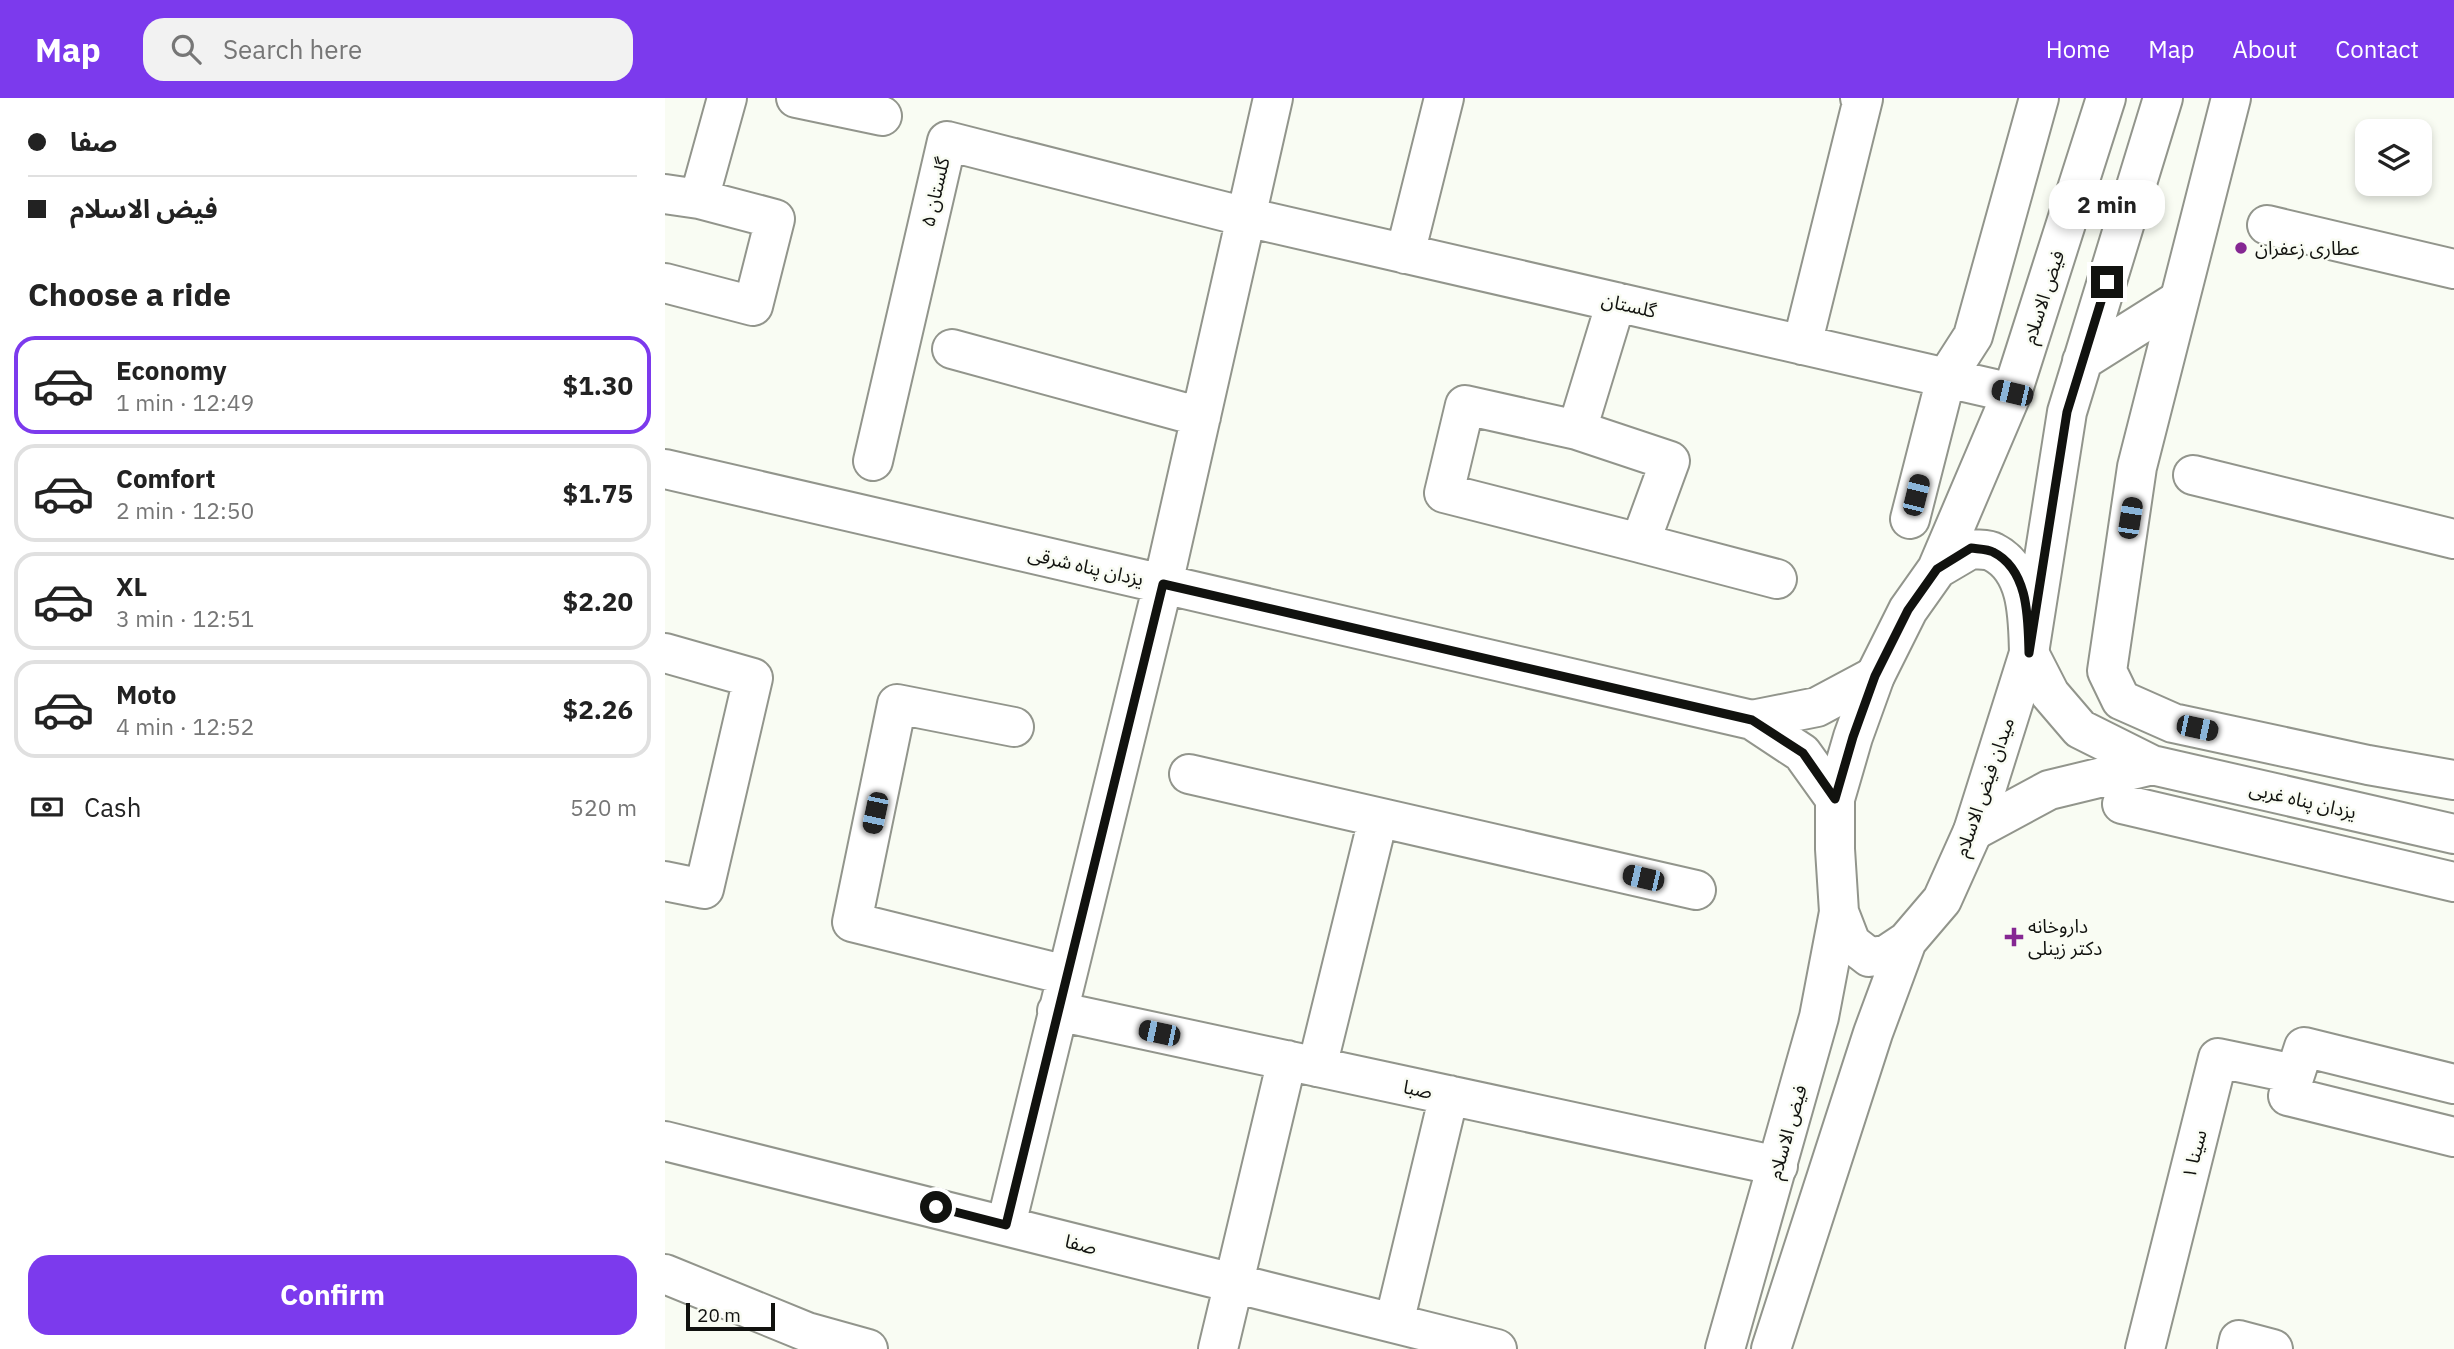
<!DOCTYPE html>
<html lang="en">
<head>
<meta charset="utf-8">
<style>
	body { margin:0; font-family:"IBM Plex Sans","Noto Sans Arabic",sans-serif; background:#f2f2f2; color:#222; height:100vh; display:flex; flex-direction:column; font-size:26px; white-space:nowrap }
	* { box-sizing:border-box; margin:0 }
	p { font-size:23px; color:#767676 }
	.icon { flex:none; width:38px; height:38px; fill:none; stroke:currentColor; stroke-width:2; stroke-linecap:round; stroke-linejoin:round }
	.map { position:relative; flex:1; overflow:hidden }
	.drawer { display:flex; flex-direction:column; background:#fff; width:665px }
	.drawer>* { flex:none }
	.hud { display:grid; align-content:center; height:154px; padding:0 28px; background:#fff }
	.tools { position:absolute; left:1690px; top:21px; display:grid; gap:14px }
	.tools a { display:grid; place-items:center; width:77px; height:77px; border-radius:14px; background:#fff; box-shadow:0 4px 10px #0003; font-size:35px }
	.scale { position:absolute; left:21px; bottom:18px; width:89px; box-sizing:border-box; padding-left:7px; border:4px solid #11120f; border-top:0; font-size:19px; line-height:24px; white-space:nowrap; color:#11120f; -webkit-text-stroke:5px #f9fcf3; paint-order:stroke }
	.end { position:absolute; width:32px; height:32px; margin:-16px; border:9px solid #11120f; background:#fff; box-shadow:0 0 0 4px #fff }
	.from { border-radius:50% }
	.bubble { position:absolute; height:49px; border-radius:21px; background:#fff; box-shadow:0 4px 10px #0003; font-size:23px; font-weight:700; line-height:49px; text-align:center }
	.car { position:absolute; width:21px; height:42px; margin:-21px -10px; border-radius:9px; box-shadow:0 0 5px 2px #0007; background:linear-gradient(#222 24%,#8ab4d8 0 40%,#222 0 76%,#8ab4d8 0 86%,#222 0) }
	.hud b { display:flex; align-items:center; gap:24px; height:66px; font-size:26px }
	.hud b+b { border-top:2px solid #e0e0e0 }
	.hud i { width:18px; height:18px; background:#222 }
	ul { padding:0; list-style:none }
	li { display:flex; align-items:center; gap:21px; height:98px; margin:0 14px 10px; padding:0 14px; border:4px solid #e0e0e0; border-radius:21px }
	li div { flex:1 }
	li b { display:block; font-size:26px }
	li em { font-style:normal; font-weight:700 }
	li.current { border-color:#7c3aed }
	li>.icon { width:63px; height:63px; stroke-width:1.5 }
	h2 { padding:0 28px; font-size:32px; line-height:84px }
	.pay { display:flex; align-items:center; gap:18px; height:77px; padding:0 28px; font-size:26px }
	.pay p { margin-inline-start:auto }
	.cta { display:flex; gap:14px; margin-top:auto; padding:14px 28px }
	.cta a { flex:1; height:80px; border-radius:21px; background:#7c3aed; color:#fff; font-size:28px; font-weight:700; line-height:80px; text-align:center }
	header { display:flex; align-items:center; gap:42px; box-sizing:border-box; height:98px; padding:0 35px; background:#7c3aed; color:#fff }
	header strong { font-size:33px }
	nav { display:flex; gap:38px; margin-inline-start:auto; font-size:24px }
	.search { width:490px; height:63px; background:#f2f2f2; display:flex; align-items:center; gap:18px; box-sizing:border-box; padding:0 24px; border-radius:21px; color:#767676; font-size:26px }
	main { display:flex; flex:1; min-height:0 }
	.map>svg:first-child { display:block }
</style>
</head>
<body>
<header>
<strong>Map</strong>
<div class="search"><svg class="icon" aria-label="search" viewBox="0 0 24 24"><circle cx="10" cy="10" r="6"/><path d="M15 15l6 6"/></svg>Search here</div>
<nav><a>Home</a><a>Map</a><a>About</a><a>Contact</a></nav>
</header>
<main>
<section class="drawer">
<div class="hud">
<b><i class="from"></i>صفا</b>
<b><i></i>فیض الاسلام</b>
</div>
<h2>Choose a ride</h2>
<ul>
<li class="current"><svg class="icon" aria-label="car" viewBox="0 0 24 24"><path d="M5 17H2v-5l4-1 3-4h7l3 4 3 1v5h-3M9 17h6M6 11h13"/><circle cx="7" cy="17" r="2"/><circle cx="17" cy="17" r="2"/></svg><div><b>Economy</b><p>1 min · 12:49</p></div><em>$1.30</em></li>
<li><svg class="icon" aria-label="car" viewBox="0 0 24 24"><path d="M5 17H2v-5l4-1 3-4h7l3 4 3 1v5h-3M9 17h6M6 11h13"/><circle cx="7" cy="17" r="2"/><circle cx="17" cy="17" r="2"/></svg><div><b>Comfort</b><p>2 min · 12:50</p></div><em>$1.75</em></li>
<li><svg class="icon" aria-label="car" viewBox="0 0 24 24"><path d="M5 17H2v-5l4-1 3-4h7l3 4 3 1v5h-3M9 17h6M6 11h13"/><circle cx="7" cy="17" r="2"/><circle cx="17" cy="17" r="2"/></svg><div><b>XL</b><p>3 min · 12:51</p></div><em>$2.20</em></li>
<li><svg class="icon" aria-label="car" viewBox="0 0 24 24"><path d="M5 17H2v-5l4-1 3-4h7l3 4 3 1v5h-3M9 17h6M6 11h13"/><circle cx="7" cy="17" r="2"/><circle cx="17" cy="17" r="2"/></svg><div><b>Moto</b><p>4 min · 12:52</p></div><em>$2.26</em></li>
</ul>
<div class="pay"><svg class="icon" aria-label="cash" viewBox="0 0 24 24"><path d="M3 7h18v10H3z"/><circle cx="12" cy="12" r="2"/></svg>Cash<p>520 m</p></div>
<div class="cta"><a>Confirm</a></div>
</section>
<div class="map">
<svg width="1789" height="1251" viewBox="0 0 1789 1251">
	<rect width="100%" height="100%" fill="#f9fcf3"/>
	<g fill="none" stroke-linecap="round" stroke-linejoin="round">
		<g stroke="#92958c" stroke-width="42">
			<path id="minor" d="M 131,0 L 217,18
				M 1566,0 L 1472,369 L 1442,573 L 1456,602 L 1508,625 L 1703,667 L 1789,682
				M 0,96 L 34,101 L 110,121 L 88,208 L 0,185
				M 34,101 L 62,0
				M 1602,127 L 1789,171
				M 740,156 L 779,0
				M 1137,247 L 1198,1 L 1195,0
				M 287,251 L 536,319
				M 912,332 L 1005,363 L 975,445 L 779,395 L 800,307 L 912,332 L 951,204
				M 208,363 L 282,43 L 581,119 L 1347,295
				M 0,371 L 1087,622 L 1137,655 L 1170,701
				M 1528,377 L 1789,441
				M 1245,421 L 1281,280 L 1308,238 L 1374,0
				M 975,445 L 1112,481
				M 0,555 L 88,580 L 39,791 L 0,783
				M 1364,555 L 1385,596 L 1415,631 L 1487,667 L 1789,736
				M 1087,622 L 1152,609 L 1210,578
				M 349,629 L 232,606 L 187,824 L 401,877
				M 524,676 L 1031,792
				M 1457,706 L 1789,784
				M 1308,733 L 1384,692 L 1487,667
				M 392,913 L 1113,1068
				M 652,969 L 713,721
				M 1623,998 L 1639,949 L 1789,986
				M 1623,998 L 1789,1039
				M 0,1043 L 832,1251
				M 341,1127 L 498,486 L 608,0
				M 0,1176 L 142,1234 L 203,1251
				M 729,1225 L 784,997
				M 553,1251 L 622,962
				M 1480,1251 L 1553,960 L 1630,976 L 1623,998
				M 1572,1251 L 1574,1242 L 1608,1251"/>
		</g>
		<g stroke="#92958c" stroke-width="42">
			<path id="major" d="M 1417,263 L 1514,202
				M 1272,471 L 1347,295 L 1441,0
				M 1364,555 C 1363,521 1364,472 1328,454 C 1323,451 1313,452 1306,451 L 1272,471 L 1243,512 L 1210,578 L 1188,639 L 1170,701 L 1170,751 L 1174,814 L 1186,845 L 1204,859 L 1221,857 L 1242,843 L 1277,802 L 1308,733 L 1364,555 L 1402,314 L 1498,0
				M 1060,1251 L 1154,919 L 1174,814
				M 1106,1251 L 1208,935 L 1242,843"/>
		</g>
		<use href="#minor" stroke="#fff" stroke-width="38"/>
		<use href="#major" stroke="#fff" stroke-width="38"/>
	</g>
	<g fill="none" stroke-linecap="round" stroke-linejoin="round">
		<path stroke="#11120f" stroke-width="9" d="M 271,1109 L 341,1127 L 498,486 L 1087,622 L 1138,655 L 1170,701 L 1188,639 L 1210,578 L 1243,512 L 1272,471 L 1306,450 C 1313,451 1323,451 1328,454 C 1364,472 1363,521 1364,555 L 1402,314 L 1442,184"/>
	</g>
	<g fill="#852792" stroke="#f9fcf3" stroke-width="2.5">
		<circle cx="1576" cy="150" r="7"/>
		<path d="M1345.5 828.5h7v7h7v7h-7v7h-7v-7h-7v-7h7z"/>
	</g>
	<g text-anchor="middle" stroke-width="5" stroke-linejoin="round" paint-order="stroke">
		<g font-size="19" fill="#11120f" stroke="#f9fcf3">
			<text transform="translate(270 94) rotate(-77)" y="7">گلستان ۵</text>
			<text transform="translate(1378 199) rotate(-72)" y="7">فیض الاسلام</text>
			<text transform="translate(964 207) rotate(13)" y="7">گلستان</text>
			<text transform="translate(421 468) rotate(13)" y="7">یزدان پناه شرقی</text>
			<text transform="translate(1319 689) rotate(-71)" y="7">میدان فیض الاسلام</text>
			<text transform="translate(1638 702) rotate(13)" y="7">یزدان پناه غربی</text>
			<text transform="translate(753 991) rotate(12)" y="7">صبا</text>
			<text transform="translate(1122 1034) rotate(-74)" y="7">فیض الاسلام</text>
			<text transform="translate(1529 1056) rotate(-76)" y="7">سینا ۱</text>
			<text transform="translate(416 1146) rotate(14)" y="7">صفا</text>
		</g>
		<g font-size="19" fill="#11120f" stroke="#f9fcf3" text-anchor="start">
			<text x="1590" y="157">عطاری زعفران</text>
			<text x="1363" y="835">داروخانه<tspan x="1363" dy="22">دکتر زینلی</tspan></text>
		</g>
	</g>
</svg>
<div class="tools">
<a><svg class="icon" aria-label="layers" viewBox="0 0 24 24"><path d="M12 4l9 5-9 5-9-5zM3 14l9 5 9-5"/></svg></a>
</div>
<div class="scale">20 m</div>
<i class="end from" style="left:271px;top:1109px"></i>
<i class="end" style="left:1442px;top:184px"></i>
<div class="bubble" style="left:1384px;top:82px;width:116px">2 min</div>
<i class="car" style="left:1347px;top:295px;rotate:283deg"></i>
<i class="car" style="left:1251px;top:397px;rotate:14deg"></i>
<i class="car" style="left:1465px;top:420px;rotate:9deg"></i>
<i class="car" style="left:1532px;top:630px;rotate:102deg"></i>
<i class="car" style="left:210px;top:715px;rotate:192deg"></i>
<i class="car" style="left:978px;top:780px;rotate:283deg"></i>
<i class="car" style="left:494px;top:935px;rotate:282deg"></i>
</div>
</main>
</body>
</html>
